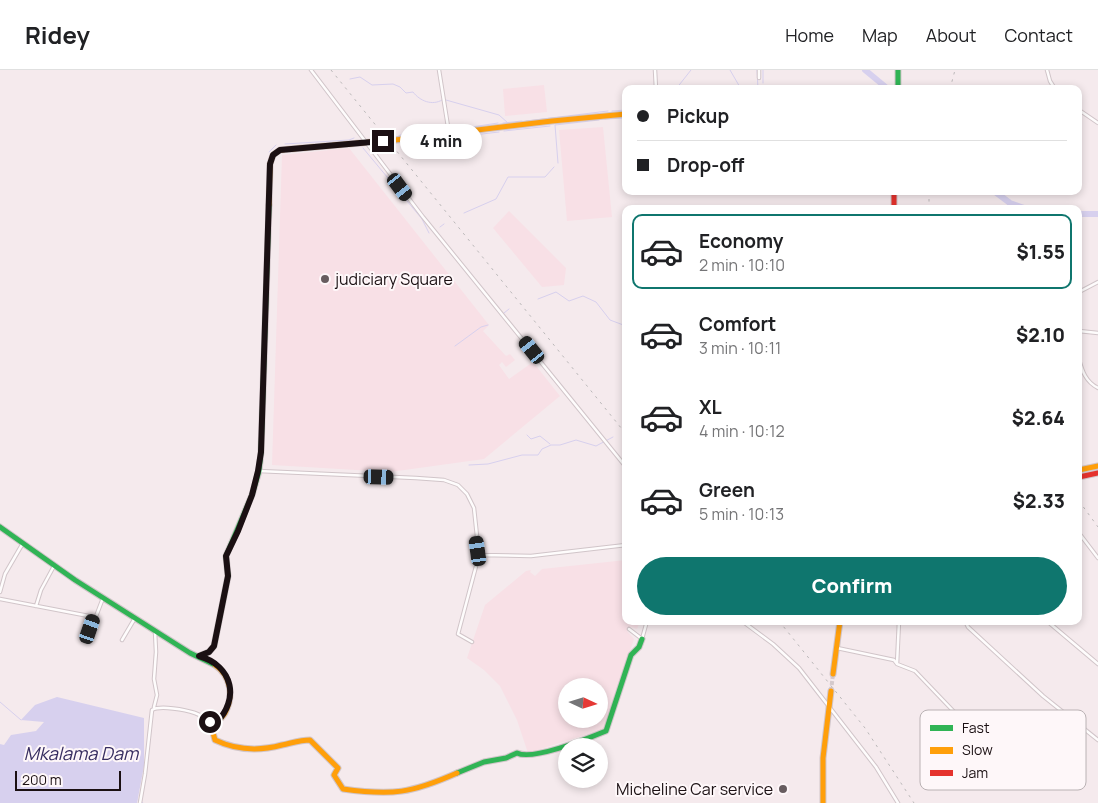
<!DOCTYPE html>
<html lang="en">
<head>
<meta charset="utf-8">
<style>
	body { margin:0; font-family:Manrope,sans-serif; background:#f6f6f6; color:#202124; height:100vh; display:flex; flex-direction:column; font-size:19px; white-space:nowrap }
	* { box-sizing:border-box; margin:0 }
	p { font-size:16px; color:#757577 }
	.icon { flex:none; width:28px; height:28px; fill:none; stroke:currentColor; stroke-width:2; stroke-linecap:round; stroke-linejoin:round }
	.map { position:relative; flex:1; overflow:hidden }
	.panel { position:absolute; left:622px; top:135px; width:460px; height:420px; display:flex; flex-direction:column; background:#fff; border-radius:10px; box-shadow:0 2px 8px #0003 }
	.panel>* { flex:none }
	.guide { position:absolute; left:622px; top:15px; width:460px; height:110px; border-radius:10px; box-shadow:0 2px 8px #0003; display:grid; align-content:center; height:110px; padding:0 15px; background:#fff }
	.needle { width:32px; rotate:94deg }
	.tools { position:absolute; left:558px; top:608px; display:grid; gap:10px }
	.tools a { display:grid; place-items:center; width:50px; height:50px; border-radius:50%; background:#fff; box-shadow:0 2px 8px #0003; font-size:25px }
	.scale { position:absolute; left:15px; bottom:12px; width:106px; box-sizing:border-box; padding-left:5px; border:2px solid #1b1013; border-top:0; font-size:14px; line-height:18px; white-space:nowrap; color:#1b1013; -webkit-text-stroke:4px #fef7f9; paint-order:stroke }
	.end { position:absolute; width:22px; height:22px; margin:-11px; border:6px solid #1b1013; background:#fff; box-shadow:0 0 0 2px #fff }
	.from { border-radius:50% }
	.bubble { position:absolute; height:35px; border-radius:18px; background:#fff; box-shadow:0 2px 8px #0003; font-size:16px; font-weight:800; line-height:35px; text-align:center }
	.car { position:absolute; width:15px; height:30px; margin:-15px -8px; border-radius:6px; box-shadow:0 0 4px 1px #0007; background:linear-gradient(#222 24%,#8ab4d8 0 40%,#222 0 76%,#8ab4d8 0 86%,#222 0) }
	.guide b { display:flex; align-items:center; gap:18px; height:48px; font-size:19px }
	.guide b+b { border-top:1px solid #e0e0e0 }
	.guide i { width:12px; height:12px; background:#202124 }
	ul { padding:9px 0 0; list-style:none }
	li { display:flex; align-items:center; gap:15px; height:75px; margin:0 10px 8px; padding:0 5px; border:2px solid transparent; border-radius:10px }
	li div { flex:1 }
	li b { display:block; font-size:19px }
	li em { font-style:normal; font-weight:800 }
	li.active { border-color:#0f766e }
	li>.icon { width:45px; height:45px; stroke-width:1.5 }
	.primary-button { display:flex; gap:10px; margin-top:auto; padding:10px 15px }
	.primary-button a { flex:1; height:58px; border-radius:30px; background:#0f766e; color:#fff; font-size:20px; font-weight:800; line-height:58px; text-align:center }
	header { display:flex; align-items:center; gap:30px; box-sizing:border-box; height:70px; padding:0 25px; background:#fff; border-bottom:1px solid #e0e0e0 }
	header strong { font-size:24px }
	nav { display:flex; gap:28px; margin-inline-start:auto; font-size:18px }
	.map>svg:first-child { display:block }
</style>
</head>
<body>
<header>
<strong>Ridey</strong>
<nav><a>Home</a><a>Map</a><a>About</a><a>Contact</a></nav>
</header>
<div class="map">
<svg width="1098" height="733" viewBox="0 0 1098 733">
	<rect width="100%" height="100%" fill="#f5eaed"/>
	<path fill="#f8e0e6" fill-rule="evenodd" d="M 544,15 L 547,42 L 505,46 L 503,19 Z
		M 603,57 L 612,147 L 567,151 L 559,60 Z
		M 349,78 L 489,255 L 483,261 L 506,286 L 510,284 L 515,290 L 506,297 L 502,292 L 499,295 L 509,309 L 533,292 L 560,326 L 484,389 L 390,402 L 272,395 L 282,85 Z
		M 509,141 L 566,198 L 564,215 L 542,217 L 493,158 Z
		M 626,490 L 626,551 L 640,551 L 637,559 L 631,557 L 627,561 L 634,569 L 604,659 L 528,683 L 517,650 L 500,616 L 484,600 L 467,588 L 485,535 L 526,501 L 531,500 L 530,502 L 535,506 L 542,499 ZM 566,616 L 599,616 L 599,649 L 566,649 Z"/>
	<path fill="#d7d0ee" d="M 57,627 L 144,648 L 144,696 L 137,733 L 0,733 L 0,674 L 4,675 L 11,665 L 36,661 L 44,652 L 21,650 L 35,635 Z"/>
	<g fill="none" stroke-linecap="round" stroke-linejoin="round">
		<path stroke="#d7d0ee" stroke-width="1" d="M 730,0 L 741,19
			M 757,0 L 758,19
			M 763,0 L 763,13
			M 350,9 L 360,7 L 372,15 L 393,14 L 400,17 L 406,23 L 413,22 C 420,31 432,36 442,30
			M 764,17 L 764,19
			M 857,18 L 859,19
			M 676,19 L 691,0
			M 841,19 L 853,18
			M 446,30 L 499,45 L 508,53
			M 612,41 L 626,40
			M 605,49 L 626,48
			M 526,51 L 608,41
			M 503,53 L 522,51
			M 452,60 L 498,53
			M 504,61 L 550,56
			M 374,68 L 397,67 L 400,65 L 445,61
			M 285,74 L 349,70 L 354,68
			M 375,74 L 414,72 L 499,62
			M 363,78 L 422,149 L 429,163
			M 269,82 L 276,75
			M 558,93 L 555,55 L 599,50
			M 1002,139 L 1010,133
			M 464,143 L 496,129 L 508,107 L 545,107 L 554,97
			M 440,157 L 444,154
			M 538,229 L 556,222 L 569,231 L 583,226 L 596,232 L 610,250 L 626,256
			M 504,243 L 509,239
			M 455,276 L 481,257 L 488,255
			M 527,365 L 531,369 L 540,366 L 550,374
			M 469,395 L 488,394 L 522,385 L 538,385 L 542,379 L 551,375 L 560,375 L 576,370 L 596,376 L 613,367
			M 0,632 L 21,650
			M 138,730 L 143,733"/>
		<path stroke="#d7d0ee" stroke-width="6" d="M 865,0 L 888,19
			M 994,121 L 1010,133 L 1027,139
			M 1079,144 L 1098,144"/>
		<path stroke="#d4c9cc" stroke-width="4" stroke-dasharray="4 2" stroke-linecap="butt" d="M 383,71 L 395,70
			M 831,621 L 833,604"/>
		<g stroke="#d1c5c9" stroke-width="4.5">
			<path id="street" d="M 311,0 L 423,147 L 626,397
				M 439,0 L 449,63
				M 655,0 L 656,19
				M 759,0 L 759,8
				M 1047,0 L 1050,11 L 1055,19
				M 1079,40 L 1098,53
				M 1079,222 L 1098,212
				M 1079,261 L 1098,263
				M 1079,289 C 1082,301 1086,312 1098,318
				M 259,401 L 416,408 L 444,410 L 458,415 L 467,424 L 474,438 L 479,485
				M 1079,463 L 1098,488
				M 0,522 L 5,504 L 23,473
				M 0,529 L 94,547
				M 36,536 L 41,520 L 54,496
				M 742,551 L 773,574 L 799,598 L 876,697 L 898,733
				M 965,551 L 968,557 L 1043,626 L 1098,670
				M 1047,551 L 1098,594
				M 629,559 L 642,569 L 647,551
				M 87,570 L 103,528
				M 122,570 L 135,548
				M 472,572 L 458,564 L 479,485 L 531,486 L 626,475
				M 837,578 L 894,590 L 897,594 L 915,601 L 960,648 L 996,682 L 1038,711
				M 897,594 L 899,551
				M 154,637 L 157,625 L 154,609 L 156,582 L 155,561
				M 140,733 L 145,704 L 152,640 C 160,635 186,640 195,643 C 205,646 203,652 216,653"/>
		</g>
		<g stroke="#d1c5c9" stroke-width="7">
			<path id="fast" d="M 898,0 L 898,19
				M 0,457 L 75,510 L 190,583 L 215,595
				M 199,586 L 209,582 L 214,576 L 228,506 L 226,486 L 252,425 L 259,401 L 261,382 L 269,135
				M 457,703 L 484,692 L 506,688 L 517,683 C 533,691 589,668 606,661 L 631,585 L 639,577 L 642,569"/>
		</g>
		<g stroke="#d1c5c9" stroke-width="7">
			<path id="slow" d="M 395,70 L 552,51 L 626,44
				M 269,135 L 270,94 L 273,85 L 280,80 L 383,71
				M 1079,400 L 1098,396
				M 215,595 C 231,606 234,626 225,643 C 221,649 216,653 212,659 L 215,670 C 236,680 260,681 282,675 C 292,673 300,670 310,670 L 338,698 L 334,705 L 343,719 C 392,726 412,723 457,703
				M 833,604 L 840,551
				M 823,733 L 823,688 L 831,621"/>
		</g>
		<g stroke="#d1c5c9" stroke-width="7">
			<path id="jam" d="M 894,121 L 894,139
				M 1079,407 L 1098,403"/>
		</g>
		<use href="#street" stroke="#fefcfc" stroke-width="2.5"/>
		<use href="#fast" stroke="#30b455" stroke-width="5"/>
		<use href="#slow" stroke="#ff9f0a" stroke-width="5"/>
		<use href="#jam" stroke="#e5322d" stroke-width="5"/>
		<path stroke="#bbb8b9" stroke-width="1" stroke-dasharray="2.5 5" stroke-linecap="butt" d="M 331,0 L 626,364
			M 950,19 L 955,0
			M 929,139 L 929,121
			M 1079,431 L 1098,457
			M 779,551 L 865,658 L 914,733"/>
	</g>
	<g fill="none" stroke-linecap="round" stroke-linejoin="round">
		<path stroke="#1b1013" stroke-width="6" d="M 210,652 L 216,653 C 240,629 233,596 199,586 L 209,582 L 214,576 L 228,506 L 226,486 L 238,461 L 252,425 L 258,401 L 261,382 L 270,94 L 273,85 L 280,80 L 383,71"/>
	</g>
	<g fill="#675c5f" stroke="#fef7f9" stroke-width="2">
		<circle cx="325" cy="209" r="5"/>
		<circle cx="783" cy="719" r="5"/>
	</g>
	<g text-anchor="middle" stroke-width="4" stroke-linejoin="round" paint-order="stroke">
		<g font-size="16" fill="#1b1013" stroke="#fef7f9" text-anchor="start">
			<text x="335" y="215">judiciary Square</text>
			<text x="773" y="725" text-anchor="end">Micheline Car service</text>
		</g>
		<g font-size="18" font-style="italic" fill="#372d60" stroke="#fef7f9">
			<text x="81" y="690">Mkalama Dam</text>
		</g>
	</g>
	<rect x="920" y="640" width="166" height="80" rx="8" fill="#fef7f9" stroke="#bab2b4" stroke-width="1"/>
	<rect x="930" y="655" width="23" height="6" fill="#30b455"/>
	<rect x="930" y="677" width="23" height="7" fill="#ff9f0a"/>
	<rect x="930" y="700" width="23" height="6" fill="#e5322d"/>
	<g font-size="14" fill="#1b1013">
		<text x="962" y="663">Fast</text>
		<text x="962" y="685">Slow</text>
		<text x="962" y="708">Jam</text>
	</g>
</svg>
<div class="tools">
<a><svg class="needle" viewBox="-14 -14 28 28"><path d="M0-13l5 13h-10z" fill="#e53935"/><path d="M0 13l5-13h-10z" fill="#757577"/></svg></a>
<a><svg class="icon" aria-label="layers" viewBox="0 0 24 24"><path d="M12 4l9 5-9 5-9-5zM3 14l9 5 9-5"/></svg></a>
</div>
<div class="scale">200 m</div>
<i class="end from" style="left:210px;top:652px"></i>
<i class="end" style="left:383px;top:71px"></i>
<div class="bubble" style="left:400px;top:54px;width:82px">4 min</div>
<i class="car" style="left:400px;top:117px;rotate:143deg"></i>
<i class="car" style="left:532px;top:280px;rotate:321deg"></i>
<i class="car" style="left:379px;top:407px;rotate:92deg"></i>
<i class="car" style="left:478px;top:481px;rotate:352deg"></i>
<i class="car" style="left:90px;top:559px;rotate:19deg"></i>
<div class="guide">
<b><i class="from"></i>Pickup</b>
<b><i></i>Drop-off</b>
</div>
<section class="panel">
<ul>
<li class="active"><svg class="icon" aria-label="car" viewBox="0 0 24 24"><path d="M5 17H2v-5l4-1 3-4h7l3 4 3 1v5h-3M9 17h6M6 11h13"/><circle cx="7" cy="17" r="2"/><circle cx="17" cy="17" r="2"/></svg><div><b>Economy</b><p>2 min · 10:10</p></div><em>$1.55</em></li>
<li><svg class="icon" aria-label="car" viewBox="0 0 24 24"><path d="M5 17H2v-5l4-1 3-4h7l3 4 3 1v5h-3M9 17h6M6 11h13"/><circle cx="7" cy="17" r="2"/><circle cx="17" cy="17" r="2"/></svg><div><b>Comfort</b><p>3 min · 10:11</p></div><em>$2.10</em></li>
<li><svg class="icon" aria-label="car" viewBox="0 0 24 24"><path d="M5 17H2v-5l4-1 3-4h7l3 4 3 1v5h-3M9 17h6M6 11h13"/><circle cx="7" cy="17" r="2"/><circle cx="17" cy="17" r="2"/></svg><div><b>XL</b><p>4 min · 10:12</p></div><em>$2.64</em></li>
<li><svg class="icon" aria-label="car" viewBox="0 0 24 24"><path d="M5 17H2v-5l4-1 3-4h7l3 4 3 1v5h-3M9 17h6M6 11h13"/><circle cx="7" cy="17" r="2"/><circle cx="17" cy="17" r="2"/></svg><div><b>Green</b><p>5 min · 10:13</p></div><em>$2.33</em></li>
</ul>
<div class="primary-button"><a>Confirm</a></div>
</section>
</div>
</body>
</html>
